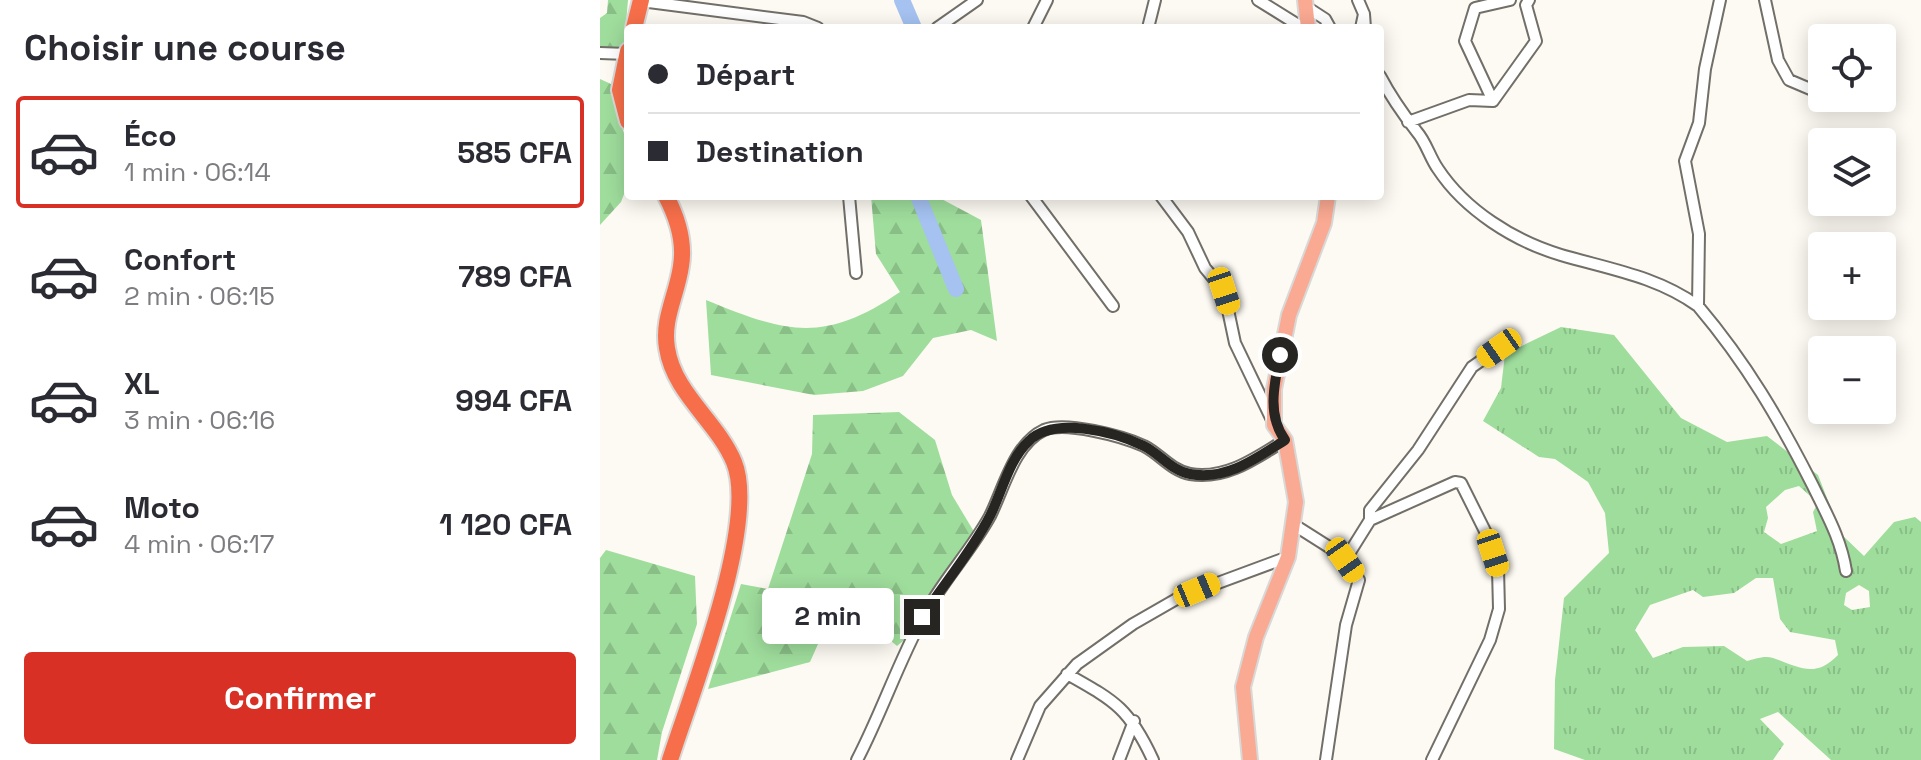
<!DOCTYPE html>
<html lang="fr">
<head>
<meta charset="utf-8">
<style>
	body { margin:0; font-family:"Space Grotesk",sans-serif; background:#f7f7f7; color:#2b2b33; height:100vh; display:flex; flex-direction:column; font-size:30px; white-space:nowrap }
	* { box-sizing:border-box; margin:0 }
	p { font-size:26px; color:#7c7c81 }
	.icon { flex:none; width:44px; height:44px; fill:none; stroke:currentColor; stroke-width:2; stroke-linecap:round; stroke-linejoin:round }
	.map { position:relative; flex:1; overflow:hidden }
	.panel { display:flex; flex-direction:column; background:#fff; width:600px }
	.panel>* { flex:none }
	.guide { position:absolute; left:24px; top:24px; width:760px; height:176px; border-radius:8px; box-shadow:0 4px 20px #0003; display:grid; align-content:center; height:176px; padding:0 24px; background:#fff }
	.tools { position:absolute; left:1208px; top:24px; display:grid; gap:16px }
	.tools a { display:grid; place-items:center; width:88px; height:88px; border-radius:8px; background:#fff; box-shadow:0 4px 20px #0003; font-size:40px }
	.end { position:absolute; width:36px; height:36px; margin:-18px; border:10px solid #262522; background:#fff; box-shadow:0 0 0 4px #fff }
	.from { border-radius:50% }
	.bubble { position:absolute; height:56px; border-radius:8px; background:#fff; box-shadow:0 4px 20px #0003; font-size:26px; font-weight:600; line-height:56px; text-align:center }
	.car { position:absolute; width:24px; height:48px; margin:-24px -12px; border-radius:10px; box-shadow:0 0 6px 2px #0007; background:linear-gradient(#f5c518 24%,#345 0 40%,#f5c518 0 76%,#345 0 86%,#f5c518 0) }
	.guide b { display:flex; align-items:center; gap:28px; height:76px; font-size:30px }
	.guide b+b { border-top:2px solid #e1e1e2 }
	.guide i { width:20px; height:20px; background:#2b2b33 }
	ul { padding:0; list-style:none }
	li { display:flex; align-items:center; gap:24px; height:112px; margin:0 16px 12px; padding:0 8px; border:4px solid transparent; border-radius:8px }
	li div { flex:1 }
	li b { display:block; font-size:30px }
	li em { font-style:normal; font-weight:600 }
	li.selected { border-color:#d93025 }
	li>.icon { width:72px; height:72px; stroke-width:1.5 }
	h2 { padding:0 24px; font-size:36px; line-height:96px }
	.primary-button { display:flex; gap:16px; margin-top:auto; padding:16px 24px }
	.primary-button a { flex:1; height:92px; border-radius:8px; background:#d93025; color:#fff; font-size:32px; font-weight:600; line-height:92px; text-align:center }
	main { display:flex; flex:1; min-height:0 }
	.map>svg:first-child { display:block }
</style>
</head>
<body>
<main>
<section class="panel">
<h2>Choisir une course</h2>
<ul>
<li class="selected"><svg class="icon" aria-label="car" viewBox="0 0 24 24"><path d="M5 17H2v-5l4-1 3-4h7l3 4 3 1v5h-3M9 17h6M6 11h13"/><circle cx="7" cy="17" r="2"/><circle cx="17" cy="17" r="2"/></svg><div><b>Éco</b><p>1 min · 06:14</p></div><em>585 CFA</em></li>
<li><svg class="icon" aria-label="car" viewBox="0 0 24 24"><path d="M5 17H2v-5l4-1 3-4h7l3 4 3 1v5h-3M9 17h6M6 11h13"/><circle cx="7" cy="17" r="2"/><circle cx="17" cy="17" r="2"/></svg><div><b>Confort</b><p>2 min · 06:15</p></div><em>789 CFA</em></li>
<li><svg class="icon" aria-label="car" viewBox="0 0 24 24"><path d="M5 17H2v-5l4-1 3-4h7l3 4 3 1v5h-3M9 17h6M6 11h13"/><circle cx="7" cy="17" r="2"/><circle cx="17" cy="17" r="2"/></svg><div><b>XL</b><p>3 min · 06:16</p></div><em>994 CFA</em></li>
<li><svg class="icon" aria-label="car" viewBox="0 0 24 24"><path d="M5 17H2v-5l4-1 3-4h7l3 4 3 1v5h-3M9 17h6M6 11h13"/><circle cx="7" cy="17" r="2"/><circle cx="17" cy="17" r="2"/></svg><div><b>Moto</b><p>4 min · 06:17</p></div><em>1 120 CFA</em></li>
</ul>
<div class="primary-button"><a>Confirmer</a></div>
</section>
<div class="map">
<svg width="1321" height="760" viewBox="0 0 1321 760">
	<defs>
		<pattern id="grass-tufts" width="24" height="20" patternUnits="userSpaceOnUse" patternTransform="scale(2)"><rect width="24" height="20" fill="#9fdd9c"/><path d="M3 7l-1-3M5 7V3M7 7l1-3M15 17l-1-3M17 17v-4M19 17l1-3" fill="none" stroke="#89be86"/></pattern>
		<pattern id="forest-firs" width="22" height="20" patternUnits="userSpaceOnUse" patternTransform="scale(2)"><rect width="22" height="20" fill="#9fdd9c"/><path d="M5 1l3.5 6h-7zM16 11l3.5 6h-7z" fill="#89be86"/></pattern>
	</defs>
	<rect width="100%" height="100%" fill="#fdfaf3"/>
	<path fill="url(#grass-tufts)" fill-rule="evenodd" d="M 961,327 L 1014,335 L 1081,418 L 1127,442 L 1167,436 L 1218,475 L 1241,534 L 1264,556 L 1294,522 L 1315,517 L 1321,522 L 1321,760 L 1231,760 L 1178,712 L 1160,719 L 1184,744 L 1173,760 L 985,760 L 954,749 L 955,680 L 964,598 L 1009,553 L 1005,513 L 988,482 L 955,459 L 939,457 L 883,421 L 901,388 L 905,354 ZM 1199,486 L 1218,503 L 1213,512 L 1217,531 L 1181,544 L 1164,532 L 1168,518 L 1166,507 L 1185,490 ZM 1156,578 L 1173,578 L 1180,619 L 1190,632 L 1235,640 L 1238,655 C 1215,679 1199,667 1173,658 C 1165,655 1154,659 1147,661 L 1124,646 L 1083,647 L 1053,658 L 1035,630 L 1050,605 L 1093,590 L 1103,597 L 1134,593 ZM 1259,585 L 1269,591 L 1270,607 L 1252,610 L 1244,605 L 1246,593 Z"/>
	<path fill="url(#forest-firs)" d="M 8,0 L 28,0 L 18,117 L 28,144 L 28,184 L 21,202 L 0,225 L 0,79 L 11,84 L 19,60 L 0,59 L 0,18 L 7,13 Z
		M 271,196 L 336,196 L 381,220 L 397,341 L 371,330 L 333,338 L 303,376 L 263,391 L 214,395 L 111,375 L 106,300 C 186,333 224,344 300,292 L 276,254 Z
		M 299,412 L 335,440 L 352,495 L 379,540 C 355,578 333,619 297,646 L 239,597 L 210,662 L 108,689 L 141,584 L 168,589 L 212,454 L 213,415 Z
		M 6,550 L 95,576 L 97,624 L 62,732 L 57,760 L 0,760 L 0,558 Z"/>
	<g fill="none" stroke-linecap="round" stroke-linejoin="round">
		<path stroke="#a5c2f1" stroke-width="16" d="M 302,0 L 314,28
			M 318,196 L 356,289"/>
		<g stroke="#726f69" stroke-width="14">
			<path id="minor" d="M 658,0 L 703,28
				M 758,0 L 764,14
				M 1165,0 L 1178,60 L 1189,80 L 1222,94
				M 41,1 L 203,22 L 218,28
				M 705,6 L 725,19 L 730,28
				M 337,28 L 377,0
				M 433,28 L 447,0
				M 548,28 L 555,0
				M 761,28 L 764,14 L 765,28
				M 0,53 L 27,54
				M 780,76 C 791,97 803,114 817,132 C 826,142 830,158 838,169 C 865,210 914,241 961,255 C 1009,269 1056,276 1098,306 L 1099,234 L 1085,161 L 1099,123 L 1105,69 L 1120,0
				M 1232,98 L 1241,102
				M 893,101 L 865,41 L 875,8 L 910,0
				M 893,101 L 936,41 L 926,5 L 929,0
				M 808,122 L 869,100 L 893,101
				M 249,196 L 256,273
				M 431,196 L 513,306
				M 561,196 L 588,232 L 605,268 L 624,291 L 635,343 L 672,420
				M 1098,306 C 1147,364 1179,419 1213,486 C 1227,515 1241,539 1246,571
				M 770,520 L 855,482 L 861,483 L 888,537 L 898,569 L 899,609 L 890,640 L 832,760
				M 692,530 L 699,528 L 740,554 L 759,580 L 746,625 L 726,760
				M 745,560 L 770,520 L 770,510 L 818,450 L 872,367 L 899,348
				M 467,674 C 515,701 529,708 553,760
				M 257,760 C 281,714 298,663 323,617 C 342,581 371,551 390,516 C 404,488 414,444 444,430 C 465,421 522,436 544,446 C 560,454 572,471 590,474 C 626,480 656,458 685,440
				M 417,760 L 440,706 L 477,664 L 533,624 L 580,597 L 688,557
				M 519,760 L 534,721"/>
		</g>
		<g stroke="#d8d8d7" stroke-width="18">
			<path id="major" d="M 705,0 L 708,28
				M 650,760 L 643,687 L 656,637 L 688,557 L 696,502 L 685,440 L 674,425 L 674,389 L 689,315 L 724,223 L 728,196"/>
		</g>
		<g stroke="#d8d8d7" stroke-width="20">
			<path id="highway" d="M 34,28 L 41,0
				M 28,51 L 20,90 L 28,121
				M 66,196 C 77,217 85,242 81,266 C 77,295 62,319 67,348 C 74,394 117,421 134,462 C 159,523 91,694 70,760"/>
		</g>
		<use href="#minor" stroke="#fff" stroke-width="10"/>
		<use href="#major" stroke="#faa992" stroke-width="14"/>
		<use href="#highway" stroke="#f76f4a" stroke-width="16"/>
	</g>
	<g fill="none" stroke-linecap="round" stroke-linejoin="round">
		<path stroke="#262522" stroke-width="10" d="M 322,617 C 344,584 372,551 390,516 C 402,492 409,459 429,441 C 454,416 515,432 544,446 C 560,454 572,471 590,474 C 626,481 657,458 685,440 C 667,415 674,385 680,355"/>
	</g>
</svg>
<div class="tools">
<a><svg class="icon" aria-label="locate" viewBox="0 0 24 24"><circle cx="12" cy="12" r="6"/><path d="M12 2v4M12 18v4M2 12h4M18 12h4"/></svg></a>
<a><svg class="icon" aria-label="layers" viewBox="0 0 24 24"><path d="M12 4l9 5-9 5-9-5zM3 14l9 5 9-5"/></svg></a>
<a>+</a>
<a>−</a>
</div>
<i class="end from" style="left:680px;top:355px"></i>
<i class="end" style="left:322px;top:617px"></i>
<div class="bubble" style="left:162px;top:588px;width:132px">2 min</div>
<i class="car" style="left:624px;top:291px;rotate:162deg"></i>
<i class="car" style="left:899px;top:348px;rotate:235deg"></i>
<i class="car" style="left:893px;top:553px;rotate:162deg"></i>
<i class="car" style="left:745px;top:560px;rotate:145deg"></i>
<i class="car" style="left:597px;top:590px;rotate:67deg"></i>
<div class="guide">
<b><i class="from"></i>Départ</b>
<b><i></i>Destination</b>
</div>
</div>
</main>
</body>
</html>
